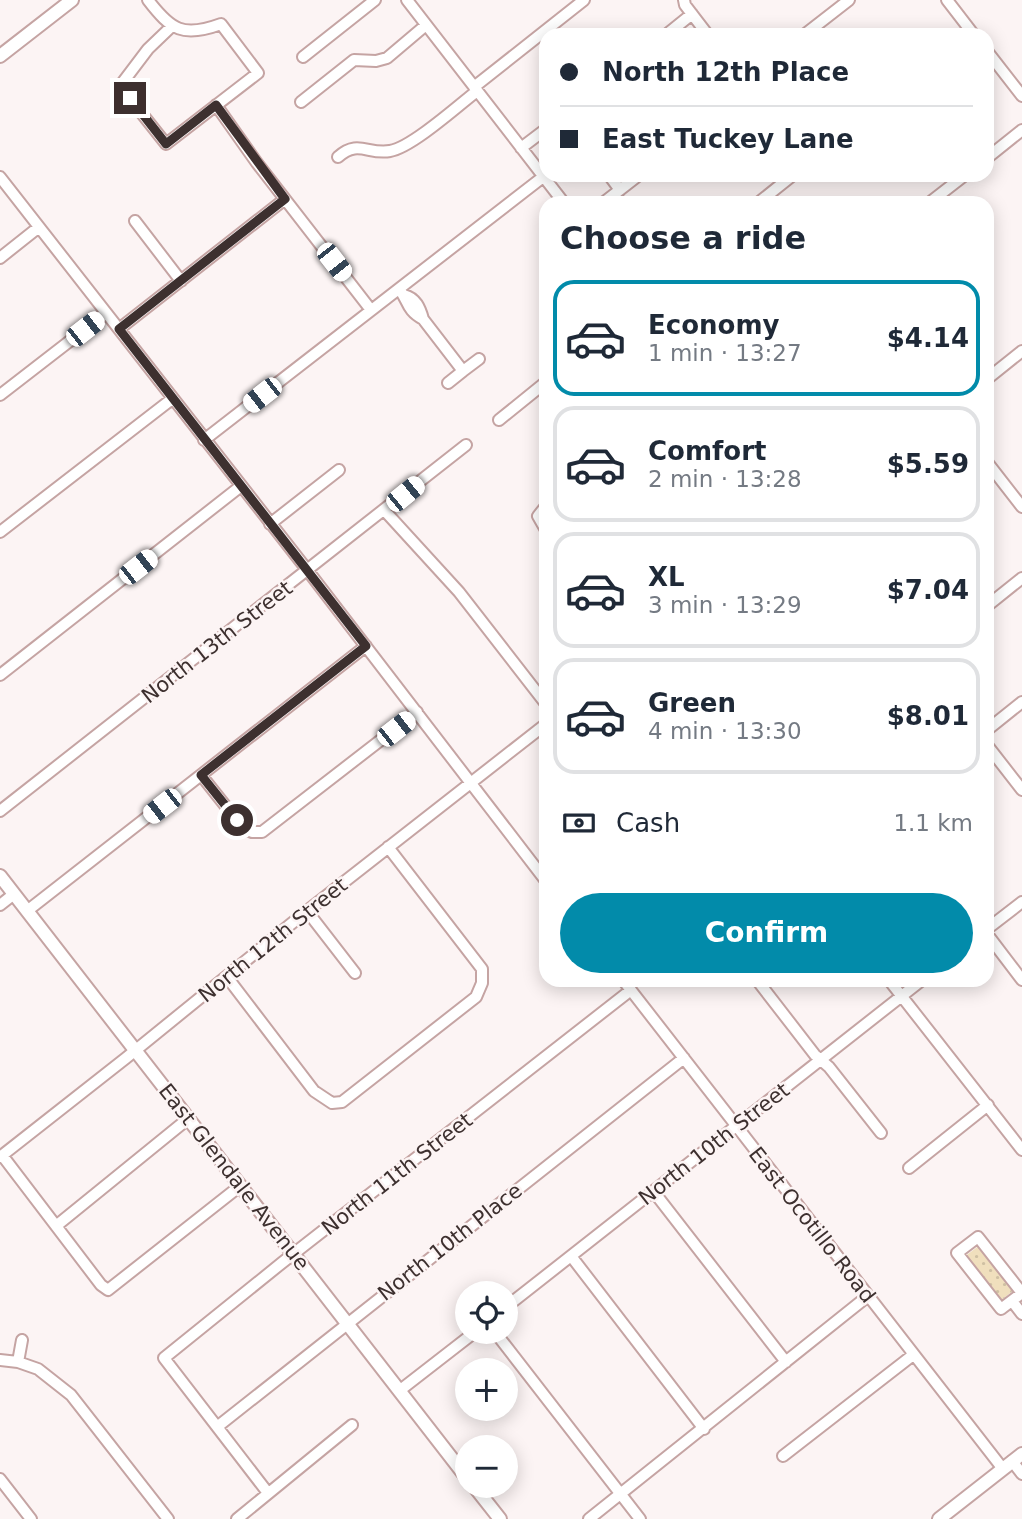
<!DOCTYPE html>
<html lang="en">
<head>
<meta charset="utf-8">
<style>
	body { margin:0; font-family:"DejaVu Sans",sans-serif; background:#f6f6f7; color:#1f2937; height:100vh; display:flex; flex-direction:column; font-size:26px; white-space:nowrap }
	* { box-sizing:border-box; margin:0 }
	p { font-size:23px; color:#747a83 }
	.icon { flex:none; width:38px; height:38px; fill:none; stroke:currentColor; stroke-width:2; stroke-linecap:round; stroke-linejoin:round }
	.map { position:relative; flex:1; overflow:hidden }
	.details { position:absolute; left:539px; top:196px; width:455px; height:791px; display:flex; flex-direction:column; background:#fff; border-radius:21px; box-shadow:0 4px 18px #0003 }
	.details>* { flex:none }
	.hud { position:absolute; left:539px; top:28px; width:455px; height:154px; border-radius:21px; box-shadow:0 4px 18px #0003; display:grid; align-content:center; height:154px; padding:0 21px; background:#fff }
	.controls { position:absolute; left:455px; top:1281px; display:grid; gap:14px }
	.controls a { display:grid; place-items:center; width:63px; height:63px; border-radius:50%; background:#fff; box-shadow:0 4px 18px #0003; font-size:35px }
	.end { position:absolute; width:32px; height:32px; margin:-16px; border:9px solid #3d302f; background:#fff; box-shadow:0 0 0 4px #fff }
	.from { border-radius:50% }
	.car { position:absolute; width:21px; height:42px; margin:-21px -10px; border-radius:9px; box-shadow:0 0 5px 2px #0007; background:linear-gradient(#fff 24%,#345 0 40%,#fff 0 76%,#345 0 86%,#fff 0) }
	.hud b { display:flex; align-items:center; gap:24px; height:66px; font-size:26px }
	.hud b+b { border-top:2px solid #e0e1e3 }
	.hud i { width:18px; height:18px; background:#1f2937 }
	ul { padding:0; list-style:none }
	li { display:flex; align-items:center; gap:21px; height:116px; margin:0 14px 10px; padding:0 7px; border:4px solid #e0e1e3; border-radius:21px }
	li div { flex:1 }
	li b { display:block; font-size:26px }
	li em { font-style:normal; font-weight:700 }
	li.selected { border-color:#028baa }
	li>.icon { width:63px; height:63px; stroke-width:1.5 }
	h2 { padding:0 21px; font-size:32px; line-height:84px }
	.pay { display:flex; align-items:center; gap:18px; height:77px; padding:0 21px; font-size:26px }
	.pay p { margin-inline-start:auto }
	.action { display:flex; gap:14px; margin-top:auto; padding:14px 21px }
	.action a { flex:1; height:80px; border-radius:42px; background:#028baa; color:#fff; font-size:28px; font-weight:700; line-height:80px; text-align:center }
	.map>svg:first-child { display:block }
</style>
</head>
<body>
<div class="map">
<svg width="1022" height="1519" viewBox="0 0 1022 1519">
	<defs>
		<pattern id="grass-dots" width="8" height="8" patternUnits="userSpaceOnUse" patternTransform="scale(1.75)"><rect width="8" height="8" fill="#f0dfbd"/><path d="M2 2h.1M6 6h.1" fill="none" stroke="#cfc0a3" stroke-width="1.8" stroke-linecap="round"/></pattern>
	</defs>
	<rect width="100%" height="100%" fill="#fcf4f4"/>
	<path fill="url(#grass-dots)" d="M 980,1245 L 1014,1290 L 999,1302 L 964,1257 Z"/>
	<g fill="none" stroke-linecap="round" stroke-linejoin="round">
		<g stroke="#c5a4a3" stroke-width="14">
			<path id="minor" d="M 148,0 C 171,30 183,38 221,24 L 258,73 L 166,144 L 120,86 L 148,49 L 172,26
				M 407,0 L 564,203
				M 684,0 L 685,5 L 708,35
				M 947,0 L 974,35
				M 666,35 L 692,14
				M 804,35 L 849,0
				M 987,51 L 1022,96
				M 303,57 L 375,0
				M 474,87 L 584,0
				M 301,102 L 354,60 L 376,61 L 387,58 L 426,25
				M 216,105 L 257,163 L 371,310
				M 521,148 L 546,129
				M 338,157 C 358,139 368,155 390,151 C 411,148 459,105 477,91
				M 987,158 L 1022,130
				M 609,175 L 620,190
				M 0,177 L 308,571 L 546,881
				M 603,203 L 639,175
				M 758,203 L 793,175
				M 929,203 L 965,175
				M 135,221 L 181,281
				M 0,258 L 39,227
				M 399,289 C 409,301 406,310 423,319 C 420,308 416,298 404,295
				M 423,319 L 463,371 L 448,383
				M 119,329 L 285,199
				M 463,371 L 479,359
				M 987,379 L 1022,351
				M 0,395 L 106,313
				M 499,420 L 546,382
				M 204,440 L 543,177
				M 987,462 L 1022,507
				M 546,506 L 538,516 L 546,530
				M 384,510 L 459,592 L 546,704
				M 270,524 L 339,470
				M 0,532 L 172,399
				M 987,606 L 1022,578
				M 0,675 L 241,486
				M 987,730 L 1022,702
				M 987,745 L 1022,790
				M 201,775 L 243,828 L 252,832 L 262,832 L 417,712
				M 0,811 L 466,445
				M 0,905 L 14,894
				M 27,911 L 366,646
				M 307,911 L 355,973
				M 987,929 L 1022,902
				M 987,934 L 1022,980
				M 227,977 L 314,1091 L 332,1103 L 342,1102 L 476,997 L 482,983 L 482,969 L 388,847
				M 623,980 L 1003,1469
				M 757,980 L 815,1055 L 829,1067 L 881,1133
				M 889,980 L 1022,1150
				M 2,1155 L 101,1285 L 108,1290 L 240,1186
				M 0,1157 L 126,1058 L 307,911 L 546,724
				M 909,1168 L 988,1105
				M 654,1192 L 786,1362
				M 56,1226 L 189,1118
				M 978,1237 L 1022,1293 L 1001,1309 L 957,1253 Z
				M 571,1256 L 704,1429
				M 1012,1301 L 1022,1314
				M 506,1307 L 922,980
				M 495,1332 L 640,1519
				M 0,1360 L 18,1362 L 38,1369 L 71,1395 L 168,1519
				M 18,1362 L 22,1340
				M 399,1391 L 475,1332
				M 217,1427 L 684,1058
				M 783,1456 L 913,1355
				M 1012,1461 L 1022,1474
				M 0,1479 L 31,1519
				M 268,1493 L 164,1358 L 283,1262 L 631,990
				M 237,1519 L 352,1425
				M 589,1519 C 682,1445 775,1371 868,1296"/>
		</g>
		<g stroke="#c5a4a3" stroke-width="16">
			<path id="major" d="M 0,56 L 72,0
				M 0,876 L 467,1478
				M 474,1486 L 500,1519
				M 939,1519 L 1022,1454"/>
		</g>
		<use href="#minor" stroke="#fff" stroke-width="10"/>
		<use href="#major" stroke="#fff" stroke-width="12"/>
	</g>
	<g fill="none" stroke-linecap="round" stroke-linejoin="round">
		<path stroke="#3d302f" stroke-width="9" d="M 130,98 L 166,144 L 216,105 L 285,199 L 119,329 L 366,646 L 201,775 L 237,820"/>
	</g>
	<g text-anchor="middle" stroke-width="5" stroke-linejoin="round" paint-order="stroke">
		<g font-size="21" fill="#3d302f" stroke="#fcf4f4">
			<text transform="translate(217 642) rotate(-38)" y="7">North 13th Street</text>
			<text transform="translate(273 940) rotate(-39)" y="7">North 12th Street</text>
			<text transform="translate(714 1144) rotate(-38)" y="7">North 10th Street</text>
			<text transform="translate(397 1174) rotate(-38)" y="7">North 11th Street</text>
			<text transform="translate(234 1177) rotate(52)" y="7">East Glendale Avenue</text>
			<text transform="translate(812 1225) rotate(52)" y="7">East Ocotillo Road</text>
			<text transform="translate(450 1242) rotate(-38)" y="7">North 10th Place</text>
		</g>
	</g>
</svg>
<div class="controls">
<a><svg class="icon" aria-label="locate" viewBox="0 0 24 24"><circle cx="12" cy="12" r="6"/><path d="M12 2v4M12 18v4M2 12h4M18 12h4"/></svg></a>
<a>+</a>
<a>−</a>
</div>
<i class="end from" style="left:237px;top:820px"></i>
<i class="end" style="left:130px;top:98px"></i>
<i class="car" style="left:334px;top:262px;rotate:142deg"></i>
<i class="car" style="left:85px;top:329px;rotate:52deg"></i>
<i class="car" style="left:262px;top:395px;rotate:232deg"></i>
<i class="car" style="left:405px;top:494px;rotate:51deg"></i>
<i class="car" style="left:138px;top:567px;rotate:52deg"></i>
<i class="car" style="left:396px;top:729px;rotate:52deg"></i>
<i class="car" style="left:162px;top:806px;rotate:232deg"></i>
<div class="hud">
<b><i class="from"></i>North 12th Place</b>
<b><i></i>East Tuckey Lane</b>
</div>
<section class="details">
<h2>Choose a ride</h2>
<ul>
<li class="selected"><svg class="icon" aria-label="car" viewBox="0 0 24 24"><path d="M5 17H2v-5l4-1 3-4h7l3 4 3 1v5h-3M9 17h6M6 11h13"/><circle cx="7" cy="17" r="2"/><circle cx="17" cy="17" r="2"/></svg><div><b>Economy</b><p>1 min · 13:27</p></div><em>$4.14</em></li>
<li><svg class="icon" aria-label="car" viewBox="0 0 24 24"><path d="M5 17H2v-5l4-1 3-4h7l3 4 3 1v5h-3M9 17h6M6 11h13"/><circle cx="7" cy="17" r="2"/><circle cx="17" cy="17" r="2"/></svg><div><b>Comfort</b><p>2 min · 13:28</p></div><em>$5.59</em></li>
<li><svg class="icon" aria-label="car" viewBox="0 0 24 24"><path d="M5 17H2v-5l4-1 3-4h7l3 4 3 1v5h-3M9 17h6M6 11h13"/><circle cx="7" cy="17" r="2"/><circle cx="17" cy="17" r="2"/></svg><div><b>XL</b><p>3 min · 13:29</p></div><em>$7.04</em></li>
<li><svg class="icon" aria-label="car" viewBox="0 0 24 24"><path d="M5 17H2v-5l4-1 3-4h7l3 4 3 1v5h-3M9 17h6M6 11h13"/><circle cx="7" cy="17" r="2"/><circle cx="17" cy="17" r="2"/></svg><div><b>Green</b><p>4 min · 13:30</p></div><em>$8.01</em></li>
</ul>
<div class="pay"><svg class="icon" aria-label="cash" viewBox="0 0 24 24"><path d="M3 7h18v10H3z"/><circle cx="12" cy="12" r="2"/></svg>Cash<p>1.1 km</p></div>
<div class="action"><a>Confirm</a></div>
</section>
</div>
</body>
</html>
